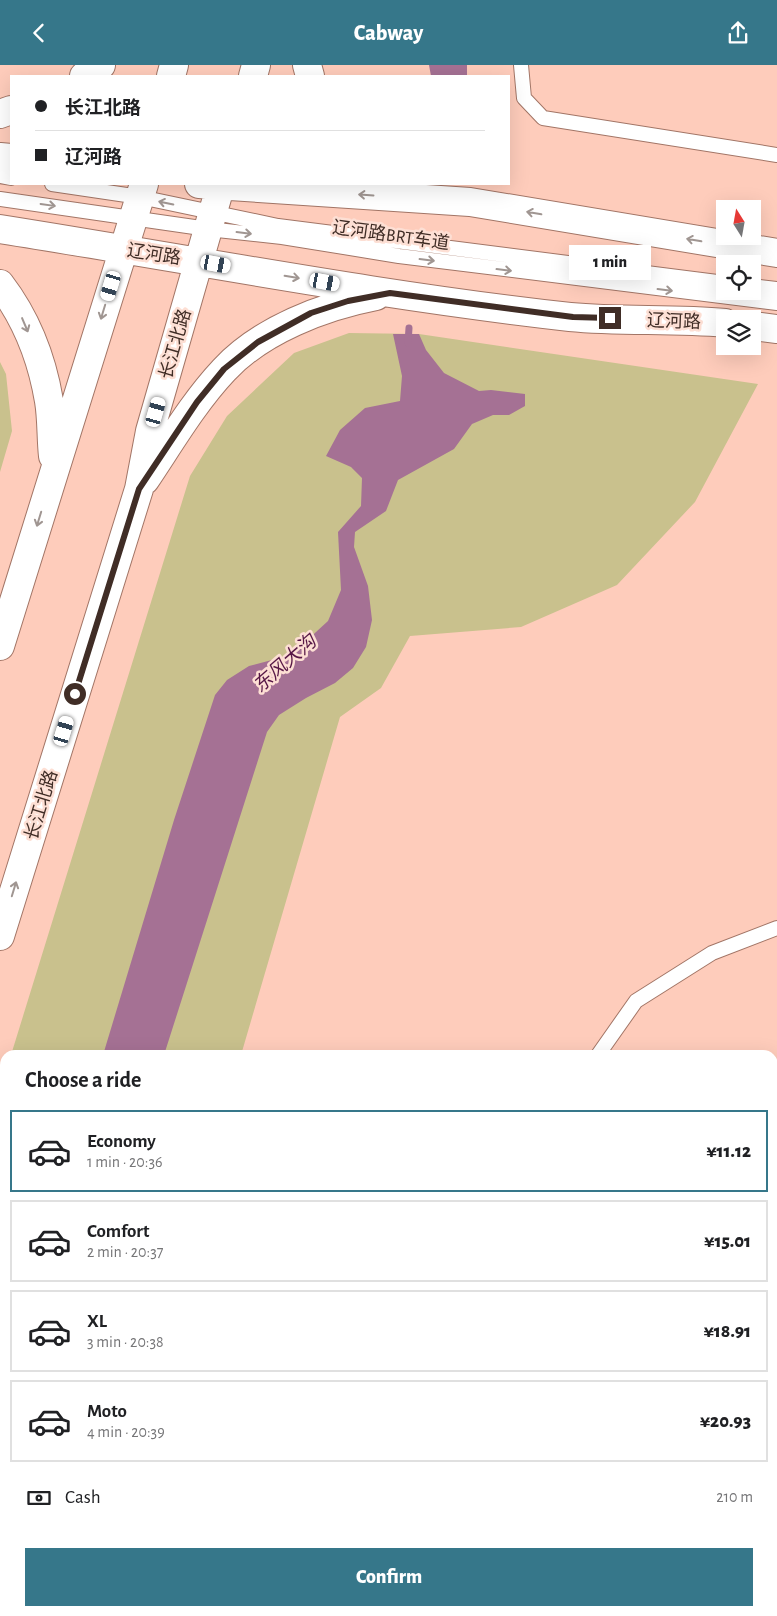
<!DOCTYPE html>
<html lang="en">
<head>
<meta charset="utf-8">
<style>
	body { margin:0; font-family:"Alegreya Sans","Noto Sans SC",sans-serif; background:#f6f6f6; color:#202124; height:100vh; display:flex; flex-direction:column; font-size:19px; white-space:nowrap }
	* { box-sizing:border-box; margin:0 }
	p { font-size:16px; color:#757577 }
	.icon { flex:none; width:28px; height:28px; fill:none; stroke:currentColor; stroke-width:2; stroke-linecap:round; stroke-linejoin:round }
	.map { position:relative; flex:1; overflow:hidden }
	.sheet { position:absolute; left:0px; top:985px; width:778px; height:566px; display:flex; flex-direction:column; background:#fff; border-radius:15px 15px 0 0; box-shadow:0 5px 20px #0002 }
	.sheet>* { flex:none }
	.hud { position:absolute; left:10px; top:10px; width:500px; height:110px; border-radius:0px; box-shadow:0 5px 20px #0002; display:grid; align-content:center; height:110px; padding:0 25px; background:#fff }
	.needle { width:32px; rotate:349deg }
	.tools { position:absolute; left:716px; top:135px; display:grid; gap:10px }
	.tools a { display:grid; place-items:center; width:45px; height:45px; border-radius:0px; background:#fff; box-shadow:0 5px 20px #0002; font-size:25px }
	.end { position:absolute; width:22px; height:22px; margin:-11px; border:6px solid #402d26; background:#fff; box-shadow:0 0 0 2px #fff }
	.from { border-radius:50% }
	.bubble { position:absolute; height:35px; border-radius:0px; background:#fff; box-shadow:0 5px 20px #0002; font-size:16px; font-weight:800; line-height:35px; text-align:center }
	.car { position:absolute; width:15px; height:30px; margin:-15px -8px; border-radius:6px; box-shadow:0 0 4px 1px #0007; background:linear-gradient(#fff 24%,#345 0 40%,#fff 0 76%,#345 0 86%,#fff 0) }
	.hud b { display:flex; align-items:center; gap:18px; height:48px; font-size:19px }
	.hud b+b { border-top:1px solid #e0e0e0 }
	.hud i { width:12px; height:12px; background:#202124 }
	ul { padding:0; list-style:none }
	li { display:flex; align-items:center; gap:15px; height:82px; margin:0 10px 8px; padding:0 15px; border:2px solid #e0e0e0; border-radius:0px }
	li div { flex:1 }
	li b { display:block; font-size:19px }
	li em { font-style:normal; font-weight:800 }
	li.current { border-color:#36778a }
	li>.icon { width:45px; height:45px; stroke-width:1.5 }
	h2 { padding:0 25px; font-size:22px; line-height:60px }
	.pay { display:flex; align-items:center; gap:12px; height:55px; padding:0 25px; font-size:19px }
	.pay p { margin-inline-start:auto }
	.primary-button { display:flex; gap:10px; margin-top:auto; padding:10px 25px }
	.primary-button a { flex:1; height:58px; border-radius:0px; background:#36778a; color:#fff; font-size:20px; font-weight:800; line-height:58px; text-align:center }
	header { display:flex; justify-content:space-between; align-items:center; height:65px; padding:0 25px; background:#36778a; color:#fff; font-size:22px; font-weight:800 }
	.map>svg:first-child { display:block }
</style>
</head>
<body>
<header><svg class="icon" aria-label="back" viewBox="0 0 24 24"><path d="M15 5l-7 7 7 7"/></svg>Cabway<svg class="icon" aria-label="share" viewBox="0 0 24 24"><path d="M12 15V3M7 8l5-5 5 5M5 13v7h14v-7"/></svg></header>
<div class="map">
<svg width="777" height="1551" viewBox="0 0 777 1551">
	<rect width="100%" height="100%" fill="#feccbb"/>
	<path fill="#c9c18d" d="M 349,268 L 419,269 L 758,319 L 695,437 L 617,520 L 521,562 L 410,571 L 381,623 L 340,652 L 241,990 L 11,990 L 190,411 L 227,351 L 294,288 Z
		M 0,297 L 6,309 L 12,366 L 0,407 Z
		M 5,1010 L 5,1344 L 0,1342 L 0,1026 Z
		M 5,1440 L 5,1546 L 349,1546 L 361,1551 L 0,1551 L 0,1452 Z"/>
	<path fill="#a57194" d="M 429,0 L 467,0 L 467,11 L 431,11 Z
		M 393,269 L 419,269 L 426,285 L 444,308 L 479,326 L 491,325 L 525,329 L 525,341 L 509,350 L 493,350 L 472,359 L 454,384 L 398,415 L 386,446 L 355,467 L 354,482 L 368,521 L 372,555 L 366,582 L 353,603 L 335,618 L 306,633 L 279,650 L 267,667 L 164,990 L 103,990 L 174,755 L 215,630 L 227,615 L 249,601 L 283,592 L 304,578 L 328,556 L 341,525 L 338,467 L 361,441 L 362,413 L 351,402 L 326,391 L 340,365 L 365,343 L 400,336 L 402,311 Z
		M 5,1329 L 5,1440 L 0,1452 L 0,1343 Z"/>
	<g fill="none" stroke-linecap="round" stroke-linejoin="round">
		<path stroke="#a57194" stroke-width="7" d="M 408,278 L 409,263"/>
		<g stroke="#a27566" stroke-width="16">
			<path id="lane" d="M 521,0 L 524,33 L 543,53 L 777,90
				M 0,111 L 11,113
				M 52,119 L 140,132 L 278,161 L 725,218
				M 0,134 L 208,164 L 282,172 L 399,191 L 777,238
				M 752,221 L 777,224
				M 598,990 L 636,936 L 712,888 L 777,863
				M 772,1287 L 777,1288"/>
		</g>
		<g stroke="#a27566" stroke-width="30">
			<path id="secondary" d="M 0,1366 L 5,1368
				M 441,1546 L 457,1551"/>
		</g>
		<g stroke="#a27566" stroke-width="30">
			<path id="primary" d="M 307,0 L 310,11
				M 84,11 L 101,0
				M 171,11 L 174,0
				M 253,11 L 256,0
				M 0,49 L 11,45
				M 0,92 L 11,93
				M 199,119 L 470,137 L 777,188
				M 0,164 C 190,194 379,231 570,252 C 622,257 674,253 725,258
				M 0,219 C 26,253 42,294 49,336 C 52,354 51,373 53,391
				M 752,261 L 777,264
				M 145,415 C 170,378 193,338 224,305 C 261,265 324,241 376,231
				M 0,581 L 144,119
				M 0,871 L 139,424 L 150,366 L 221,119"/>
		</g>
		<use href="#lane" stroke="#fff" stroke-width="14"/>
		<use href="#secondary" stroke="#fff" stroke-width="28"/>
		<use href="#primary" stroke="#fff" stroke-width="28"/>
	</g>
	<defs><path id="oneway-shaft" d="M-6 0H5M1.5-3L5.5 0L1.5 3" fill="none" stroke-width="1.6" stroke-linecap="round" stroke-linejoin="round" transform="scale(1.25)"/></defs>
	<g stroke="#a09692">
		<use href="#oneway-shaft" transform="translate(366 130) rotate(-176)"/>
		<use href="#oneway-shaft" transform="translate(166 138) rotate(-168)"/>
		<use href="#oneway-shaft" transform="translate(48 140) rotate(8)"/>
		<use href="#oneway-shaft" transform="translate(534 148) rotate(-170)"/>
		<use href="#oneway-shaft" transform="translate(244 168) rotate(7)"/>
		<use href="#oneway-shaft" transform="translate(694 175) rotate(-170)"/>
		<use href="#oneway-shaft" transform="translate(427 195) rotate(7)"/>
		<use href="#oneway-shaft" transform="translate(504 205) rotate(7)"/>
		<use href="#oneway-shaft" transform="translate(292 212) rotate(9)"/>
		<use href="#oneway-shaft" transform="translate(665 225) rotate(7)"/>
		<use href="#oneway-shaft" transform="translate(103 247) rotate(107)"/>
		<use href="#oneway-shaft" transform="translate(25 260) rotate(67)"/>
		<use href="#oneway-shaft" transform="translate(39 454) rotate(107)"/>
		<use href="#oneway-shaft" transform="translate(14 824) rotate(-73)"/>
	</g>
	<g fill="none" stroke-linecap="round" stroke-linejoin="round">
		<path stroke="#402d26" stroke-width="6" d="M 75,629 L 139,424 L 197,337 L 224,304 L 258,277 L 311,248 L 348,236 L 390,228 L 573,252 L 610,253"/>
	</g>
	<g text-anchor="middle" stroke-width="5" stroke-linejoin="round" paint-order="stroke">
		<g font-size="18" fill="#402d26" stroke="#fddfd4">
			<text transform="translate(391 170) rotate(8)" y="6">辽河路BRT车道</text>
			<text transform="translate(154 189) rotate(9)" y="6">辽河路</text>
			<text transform="translate(674 256) rotate(2)" y="6">辽河路</text>
			<text transform="translate(175 279) rotate(-74)" y="6">长江北路</text>
			<text transform="translate(41 740) rotate(-73)" y="6">长江北路</text>
		</g>
		<g font-size="19" font-style="italic" fill="#571746" stroke="#fddfd4">
			<text transform="translate(284 598) rotate(-41)" y="7">东风大沟</text>
		</g>
	</g>
</svg>
<div class="tools">
<a><svg class="needle" viewBox="-14 -14 28 28"><path d="M0-13l5 13h-10z" fill="#e53935"/><path d="M0 13l5-13h-10z" fill="#757577"/></svg></a>
<a><svg class="icon" aria-label="locate" viewBox="0 0 24 24"><circle cx="12" cy="12" r="6"/><path d="M12 2v4M12 18v4M2 12h4M18 12h4"/></svg></a>
<a><svg class="icon" aria-label="layers" viewBox="0 0 24 24"><path d="M12 4l9 5-9 5-9-5zM3 14l9 5 9-5"/></svg></a>
</div>
<i class="end from" style="left:75px;top:629px"></i>
<i class="end" style="left:610px;top:253px"></i>
<div class="bubble" style="left:569px;top:180px;width:82px">1 min</div>
<i class="car" style="left:216px;top:199px;rotate:100deg"></i>
<i class="car" style="left:325px;top:217px;rotate:100deg"></i>
<i class="car" style="left:111px;top:221px;rotate:197deg"></i>
<i class="car" style="left:156px;top:347px;rotate:16deg"></i>
<i class="car" style="left:64px;top:666px;rotate:17deg"></i>
<div class="hud">
<b><i class="from"></i>长江北路</b>
<b><i></i>辽河路</b>
</div>
<section class="sheet">
<h2>Choose a ride</h2>
<ul>
<li class="current"><svg class="icon" aria-label="car" viewBox="0 0 24 24"><path d="M5 17H2v-5l4-1 3-4h7l3 4 3 1v5h-3M9 17h6M6 11h13"/><circle cx="7" cy="17" r="2"/><circle cx="17" cy="17" r="2"/></svg><div><b>Economy</b><p>1 min · 20:36</p></div><em>¥11.12</em></li>
<li><svg class="icon" aria-label="car" viewBox="0 0 24 24"><path d="M5 17H2v-5l4-1 3-4h7l3 4 3 1v5h-3M9 17h6M6 11h13"/><circle cx="7" cy="17" r="2"/><circle cx="17" cy="17" r="2"/></svg><div><b>Comfort</b><p>2 min · 20:37</p></div><em>¥15.01</em></li>
<li><svg class="icon" aria-label="car" viewBox="0 0 24 24"><path d="M5 17H2v-5l4-1 3-4h7l3 4 3 1v5h-3M9 17h6M6 11h13"/><circle cx="7" cy="17" r="2"/><circle cx="17" cy="17" r="2"/></svg><div><b>XL</b><p>3 min · 20:38</p></div><em>¥18.91</em></li>
<li><svg class="icon" aria-label="car" viewBox="0 0 24 24"><path d="M5 17H2v-5l4-1 3-4h7l3 4 3 1v5h-3M9 17h6M6 11h13"/><circle cx="7" cy="17" r="2"/><circle cx="17" cy="17" r="2"/></svg><div><b>Moto</b><p>4 min · 20:39</p></div><em>¥20.93</em></li>
</ul>
<div class="pay"><svg class="icon" aria-label="cash" viewBox="0 0 24 24"><path d="M3 7h18v10H3z"/><circle cx="12" cy="12" r="2"/></svg>Cash<p>210 m</p></div>
<div class="primary-button"><a>Confirm</a></div>
</section>
</div>
</body>
</html>
